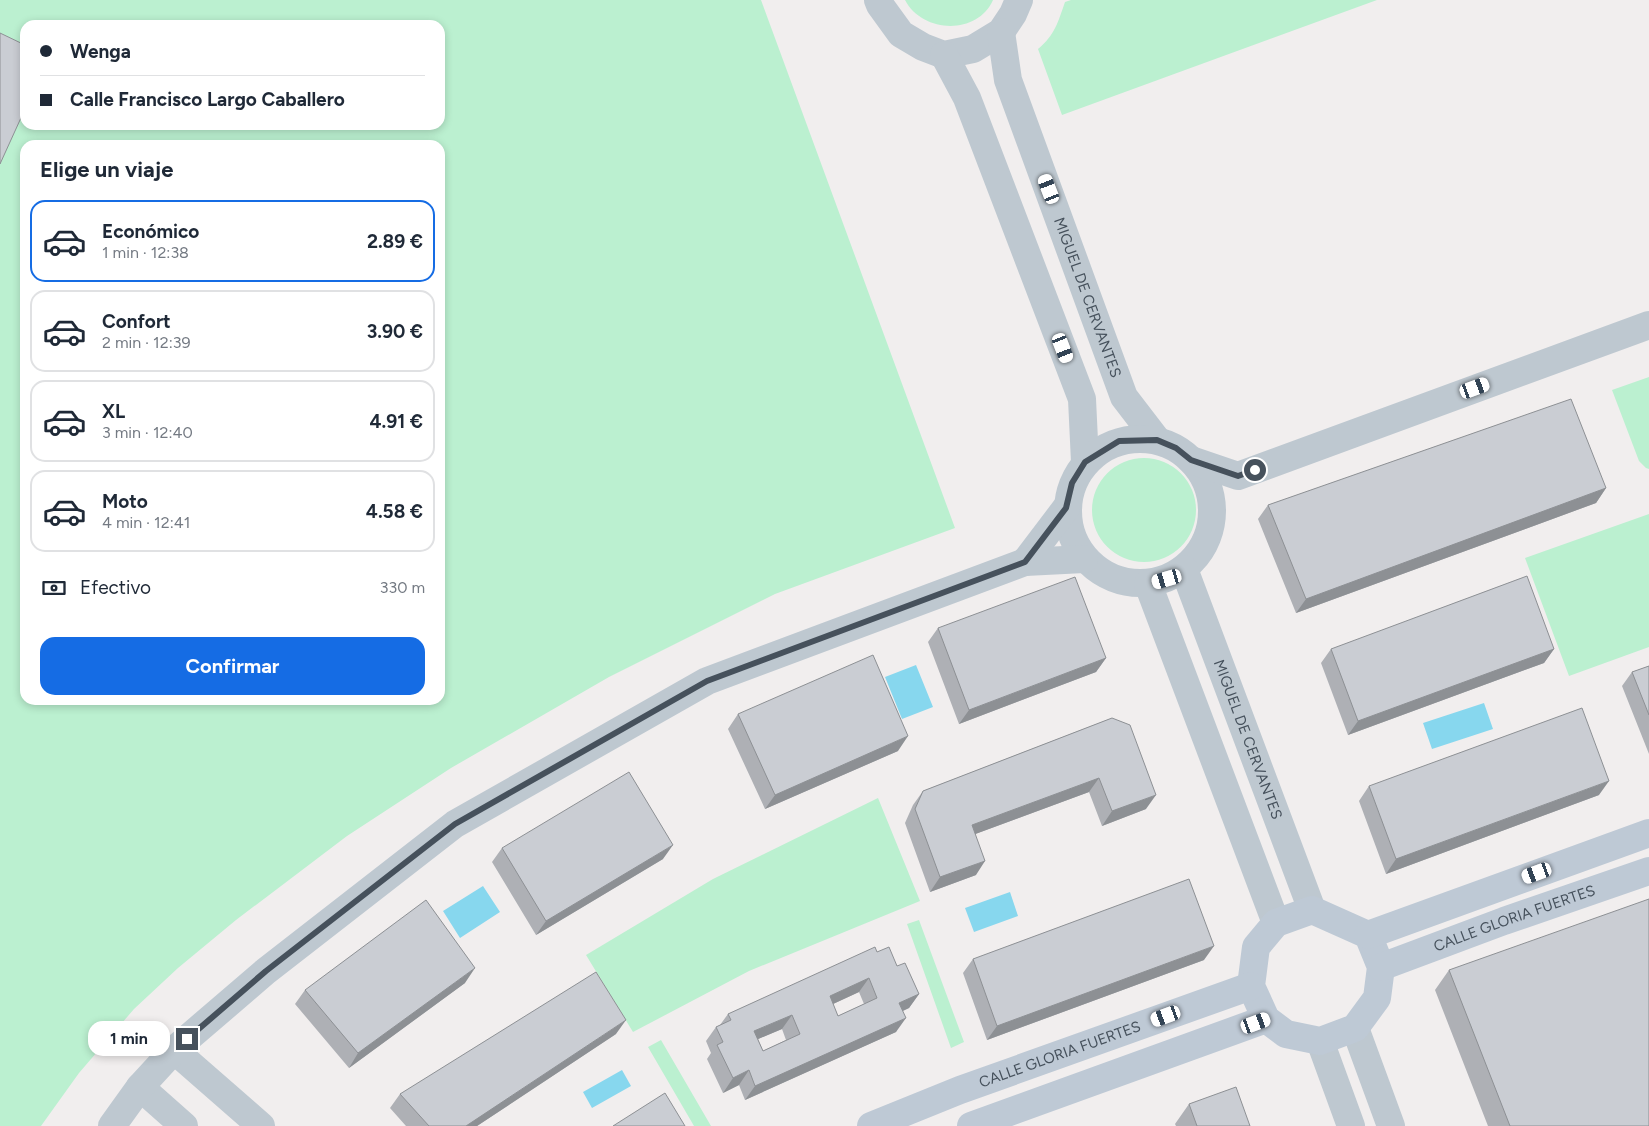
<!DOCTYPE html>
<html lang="es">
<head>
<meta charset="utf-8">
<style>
	body { margin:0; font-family:Figtree,sans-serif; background:#f2f2f3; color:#1f2937; height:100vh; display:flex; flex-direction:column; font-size:19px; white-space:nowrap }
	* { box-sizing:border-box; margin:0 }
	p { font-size:16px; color:#747a83 }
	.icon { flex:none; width:28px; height:28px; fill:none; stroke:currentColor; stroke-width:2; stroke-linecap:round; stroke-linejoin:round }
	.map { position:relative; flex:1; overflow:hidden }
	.side { position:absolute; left:20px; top:140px; width:425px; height:565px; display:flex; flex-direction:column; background:#fff; border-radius:15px; box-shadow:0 2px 8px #0003 }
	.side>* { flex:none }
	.banner { position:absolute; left:20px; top:20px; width:425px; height:110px; border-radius:15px; box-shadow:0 2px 8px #0003; display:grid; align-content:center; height:110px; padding:0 20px; background:#fff }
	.end { position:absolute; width:22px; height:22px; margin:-11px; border:6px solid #46515c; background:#fff; box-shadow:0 0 0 2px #fff }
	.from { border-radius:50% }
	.bubble { position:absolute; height:35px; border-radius:15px; background:#fff; box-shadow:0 2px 8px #0003; font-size:16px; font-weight:700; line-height:35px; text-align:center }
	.car { position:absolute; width:15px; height:30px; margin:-15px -8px; border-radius:6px; box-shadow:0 0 4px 1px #0007; background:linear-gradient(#fff 24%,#345 0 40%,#fff 0 76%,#345 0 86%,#fff 0) }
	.banner b { display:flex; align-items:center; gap:18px; height:48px; font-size:19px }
	.banner b+b { border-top:1px solid #e0e1e3 }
	.banner i { width:12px; height:12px; background:#1f2937 }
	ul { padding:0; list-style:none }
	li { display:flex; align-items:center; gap:15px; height:82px; margin:0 10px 8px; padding:0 10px; border:2px solid #e0e1e3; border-radius:15px }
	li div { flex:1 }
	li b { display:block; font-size:19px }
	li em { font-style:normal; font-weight:700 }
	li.active { border-color:#156ce4 }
	li>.icon { width:45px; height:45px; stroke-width:1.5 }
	h2 { padding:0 20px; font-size:22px; line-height:60px }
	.pay { display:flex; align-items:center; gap:12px; height:55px; padding:0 20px; font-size:19px }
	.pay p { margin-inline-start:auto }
	.button { display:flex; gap:10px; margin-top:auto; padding:10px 20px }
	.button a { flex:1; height:58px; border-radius:15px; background:#156ce4; color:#fff; font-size:20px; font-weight:700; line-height:58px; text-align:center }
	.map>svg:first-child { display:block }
</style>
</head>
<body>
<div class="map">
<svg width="1649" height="1126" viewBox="0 0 1649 1126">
	<rect width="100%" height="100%" fill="#f1eeee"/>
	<path fill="#bbf0d0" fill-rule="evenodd" d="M 0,0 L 761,0 L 955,528 L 775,594 L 609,677 L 451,768 L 347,836 L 236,920 L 178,968 L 134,1009 L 79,1073 L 41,1126 L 0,1126 ZM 25,25 L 440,25 L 440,125 L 25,125 ZM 25,145 L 440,145 L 440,700 L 25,700 Z
		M 905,0 L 993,0 C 977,36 922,33 905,0 Z
		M 1071,0 L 1377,0 L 1062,115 L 1038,49 C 1055,35 1058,22 1065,2 Z
		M 1649,377 L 1649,469 L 1646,468 L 1639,461 L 1612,390 Z
		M1092 510a52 52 0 1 1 104 0a52 52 0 1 1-104 0Z
		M 1649,514 L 1649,647 L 1569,676 L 1525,558 Z
		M 878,798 L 920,901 L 749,971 L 633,1032 L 586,955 L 713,879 Z
		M 919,920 L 964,1042 L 951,1048 L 907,924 Z
		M 661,1040 L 711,1126 L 694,1126 L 648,1047 Z"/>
	<path fill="#87d7ee" d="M 916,665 L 933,707 L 902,719 L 885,677 Z
		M 1484,703 L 1493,729 L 1432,749 L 1423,723 Z
		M 483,886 L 500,912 L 460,938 L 443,911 Z
		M 1010,892 L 1018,916 L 974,932 L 965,908 Z
		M 622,1070 L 631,1086 L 592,1108 L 583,1092 Z"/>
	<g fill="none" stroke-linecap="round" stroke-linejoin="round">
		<g stroke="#bec8d0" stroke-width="28">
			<path d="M 878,0 L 880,5 L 901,34 L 923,47 L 944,55 L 973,49 L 1001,32 L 1013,14 L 1019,0"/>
			<path id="s1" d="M 1001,32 L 1008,80 L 1124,397 L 1157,440"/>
			<path d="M 944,55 L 967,98 L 1082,399 L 1085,462"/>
			<circle cx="1140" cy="511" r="72"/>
			<path d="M 1191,460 L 1238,476 L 1649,325"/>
			<path d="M 1025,562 L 1066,508"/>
			<path id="s2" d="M 1184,569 L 1312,910"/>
			<path d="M 1148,584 L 1276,923"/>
			<path d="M 1355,1028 L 1391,1126"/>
			<path d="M 1320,1041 L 1351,1126"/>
			<path d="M 174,1050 L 261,1126"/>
			<path d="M 140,1087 L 184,1126"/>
			<path d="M 112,1126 L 140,1087 L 174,1050 L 266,971 L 455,824 L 707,681 L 1025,562 L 1084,559"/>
		</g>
		<g stroke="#bec9d5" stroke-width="28">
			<path d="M 1312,910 L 1368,935 L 1381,967 L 1377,998 L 1355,1028 L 1320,1041 L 1286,1034 L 1266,1019 L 1251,986 L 1256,947 L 1276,923 Z"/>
			<path d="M 1368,935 L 1649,833"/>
			<path id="s3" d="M 1381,967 L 1504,921 L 1649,871"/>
			<path id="s4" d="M 871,1126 L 960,1090 L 1251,986"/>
			<path d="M 971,1126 L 1266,1019"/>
		</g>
	</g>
	<path fill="#aeb0b5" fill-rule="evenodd" d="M 1606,488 L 1596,503 L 1296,613 L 1258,519 L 1268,505 Z
		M 938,628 L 1106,658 L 1096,672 L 959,724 L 928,642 Z
		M 1331,649 L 1554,649 L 1544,663 L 1348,735 L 1321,663 Z
		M 1649,666 L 1649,754 L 1622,686 L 1632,672 Z
		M 738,714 L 898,751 L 765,809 L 728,729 Z
		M 1112,718 L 1146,809 L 1102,826 L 1089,792 L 975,834 L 976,875 L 930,892 L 905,823 L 913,805 L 923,791 Z
		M 1369,786 L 1599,795 L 1386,874 L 1359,801 Z
		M 502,848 L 663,859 L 536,935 L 492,862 Z
		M 877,952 L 897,966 L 919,994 L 909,1008 L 903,1011 L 896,1032 L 745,1100 L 739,1085 L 723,1093 L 707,1059 L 711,1053 L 706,1041 L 716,1027 L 720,1025 L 728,1014 ZM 859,992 L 864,1004 L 838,1016 L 833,1004 ZM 782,1029 L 786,1040 L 763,1051 L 758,1039 Z
		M 973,959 L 1204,960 L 987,1040 L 963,973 Z
		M 1449,970 L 1649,1126 L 1488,1126 L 1435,990 Z
		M 465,983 L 349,1068 L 295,1004 L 305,990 Z
		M 616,1034 L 477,1126 L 406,1126 L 390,1108 L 400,1094 Z
		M 1189,1104 L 1250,1126 L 1176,1126 L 1175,1124 Z"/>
	<path fill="#8d9094" d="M 1606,488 L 1596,503 L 1296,613 L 1306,599 Z
		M 1554,649 L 1544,663 L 1348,735 L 1358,721 Z
		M 1106,658 L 1096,672 L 959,724 L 969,710 Z
		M 908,736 L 898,751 L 765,809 L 775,795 Z
		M 1099,778 L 1089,792 L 962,839 L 972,825 Z
		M 1609,781 L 1599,795 L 1386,874 L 1396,859 Z
		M 1156,795 L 1146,809 L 1102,826 L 1112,811 Z
		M 673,845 L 663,859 L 536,935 L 546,921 Z
		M 985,861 L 976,875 L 930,892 L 940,877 Z
		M 1214,946 L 1204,960 L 987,1040 L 997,1026 Z
		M 475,968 L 465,983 L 349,1068 L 358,1053 Z
		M 869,978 L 859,992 L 820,1010 L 830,996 Z
		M 919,994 L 909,1008 L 889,1017 L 899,1003 Z
		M 792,1015 L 782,1029 L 744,1045 L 754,1031 Z
		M 906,1018 L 896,1032 L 745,1100 L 755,1086 Z
		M 626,1020 L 616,1034 L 477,1126 L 466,1126 Z
		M 749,1070 L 739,1085 L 723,1093 L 733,1078 Z"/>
	<path fill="#cacdd3" stroke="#8d9094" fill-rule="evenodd" d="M 0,33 L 25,45 L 25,109 L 0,164 Z
		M 1571,399 L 1606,488 L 1306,599 L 1268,505 Z
		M 1527,576 L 1554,649 L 1358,721 L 1331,649 Z
		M 1075,577 L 1106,658 L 969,710 L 938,628 Z
		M 873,655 L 908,736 L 775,795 L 738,714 Z
		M 1649,666 L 1649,715 L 1632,672 Z
		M 1582,708 L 1609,781 L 1396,859 L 1369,786 Z
		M 1112,718 L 1130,725 L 1156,795 L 1112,811 L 1099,778 L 972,825 L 985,861 L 940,877 L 915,809 L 923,791 Z
		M 629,772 L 673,845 L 546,921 L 502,848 Z
		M 1189,879 L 1214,946 L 997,1026 L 973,959 Z
		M 1649,899 L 1649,1126 L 1510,1126 L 1449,970 Z
		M 426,900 L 475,968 L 358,1053 L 305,990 Z
		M 875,947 L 877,952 L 889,947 L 897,966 L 905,963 L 919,994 L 899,1003 L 906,1018 L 755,1086 L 749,1070 L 733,1078 L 717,1045 L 723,1042 L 716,1027 L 731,1020 L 728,1014 ZM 869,978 L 877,998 L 838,1016 L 830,996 ZM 792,1015 L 800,1034 L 763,1051 L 754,1031 Z
		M 596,972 L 626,1020 L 466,1126 L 429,1126 L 400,1094 Z
		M 1236,1087 L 1250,1126 L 1197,1126 L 1189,1104 Z
		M 665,1093 L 685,1126 L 613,1126 Z"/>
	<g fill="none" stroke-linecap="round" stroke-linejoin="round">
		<path stroke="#46515c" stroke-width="6" d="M 187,1039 L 266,971 L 455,824 L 707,681 L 1025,562 L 1066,508 L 1072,483 L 1085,462 L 1119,441 L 1157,440 L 1176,448 L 1191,460 L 1238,476 L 1255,470"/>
	</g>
	<g text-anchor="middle" stroke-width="4" stroke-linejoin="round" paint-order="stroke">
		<g font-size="15" fill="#46515c" stroke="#fff">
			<text dy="5" stroke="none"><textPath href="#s1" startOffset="280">MIGUEL DE CERVANTES</textPath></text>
			<text dy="5" stroke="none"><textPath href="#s2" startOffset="182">MIGUEL DE CERVANTES</textPath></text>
			<text dy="5" stroke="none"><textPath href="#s3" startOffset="142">CALLE GLORIA FUERTES</textPath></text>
			<text dy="5" stroke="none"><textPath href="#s4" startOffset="202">CALLE GLORIA FUERTES</textPath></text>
		</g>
	</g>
</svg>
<i class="end from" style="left:1255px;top:470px"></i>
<i class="end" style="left:187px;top:1039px"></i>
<div class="bubble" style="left:88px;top:1021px;width:82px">1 min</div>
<i class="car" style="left:1049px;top:189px;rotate:339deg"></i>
<i class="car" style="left:1063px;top:348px;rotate:159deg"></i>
<i class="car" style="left:1475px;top:388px;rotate:70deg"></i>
<i class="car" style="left:1167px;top:579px;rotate:254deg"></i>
<i class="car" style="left:1537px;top:873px;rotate:250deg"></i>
<i class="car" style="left:1166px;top:1016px;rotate:250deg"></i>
<i class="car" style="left:1256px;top:1023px;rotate:70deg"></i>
<div class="banner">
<b><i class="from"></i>Wenga</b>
<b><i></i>Calle Francisco Largo Caballero</b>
</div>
<section class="side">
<h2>Elige un viaje</h2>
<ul>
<li class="active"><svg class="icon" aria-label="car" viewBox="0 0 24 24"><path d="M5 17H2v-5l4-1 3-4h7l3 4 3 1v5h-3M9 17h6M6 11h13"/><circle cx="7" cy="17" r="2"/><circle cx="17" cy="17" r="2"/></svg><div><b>Económico</b><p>1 min · 12:38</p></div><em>2.89 €</em></li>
<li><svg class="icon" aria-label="car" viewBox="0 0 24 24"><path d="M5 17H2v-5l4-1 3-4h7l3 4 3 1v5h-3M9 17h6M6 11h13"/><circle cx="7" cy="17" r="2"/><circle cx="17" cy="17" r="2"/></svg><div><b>Confort</b><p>2 min · 12:39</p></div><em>3.90 €</em></li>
<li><svg class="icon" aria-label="car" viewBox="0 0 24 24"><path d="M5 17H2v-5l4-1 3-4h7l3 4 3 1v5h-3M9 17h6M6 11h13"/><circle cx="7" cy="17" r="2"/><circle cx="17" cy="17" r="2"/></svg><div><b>XL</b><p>3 min · 12:40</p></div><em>4.91 €</em></li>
<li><svg class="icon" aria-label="car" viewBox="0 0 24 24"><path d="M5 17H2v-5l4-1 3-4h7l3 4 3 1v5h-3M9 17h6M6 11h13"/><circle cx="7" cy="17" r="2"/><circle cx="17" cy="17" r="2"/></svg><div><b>Moto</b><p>4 min · 12:41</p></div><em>4.58 €</em></li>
</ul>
<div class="pay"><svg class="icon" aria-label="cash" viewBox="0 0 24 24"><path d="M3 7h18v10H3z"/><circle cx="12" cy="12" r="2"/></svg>Efectivo<p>330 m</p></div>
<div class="button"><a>Confirmar</a></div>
</section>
</div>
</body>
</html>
